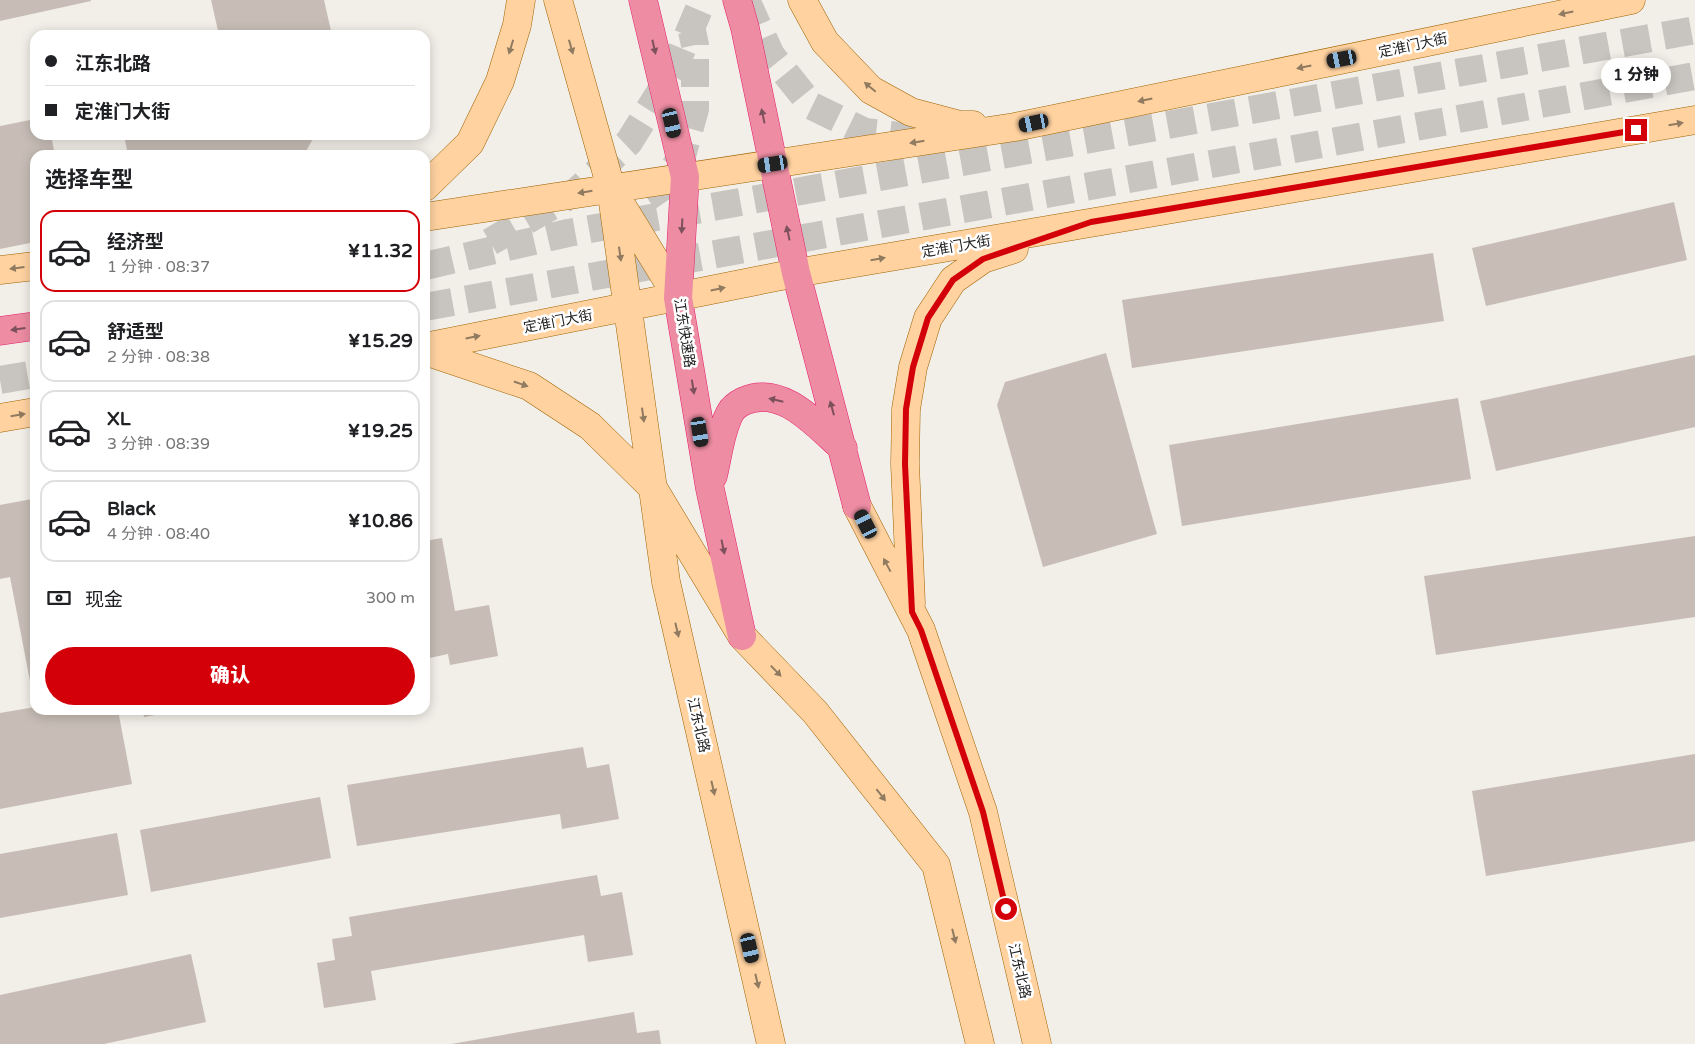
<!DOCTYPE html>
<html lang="zh">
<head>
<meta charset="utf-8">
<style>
	body { margin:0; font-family:"Varela Round","Noto Sans SC",sans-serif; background:#f6f6f6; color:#202124; height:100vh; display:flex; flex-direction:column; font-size:19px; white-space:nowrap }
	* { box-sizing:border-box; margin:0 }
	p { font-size:16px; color:#757577 }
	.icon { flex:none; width:28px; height:28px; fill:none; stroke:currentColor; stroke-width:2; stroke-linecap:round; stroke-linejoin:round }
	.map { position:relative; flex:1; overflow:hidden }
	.details { position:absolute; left:30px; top:150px; width:400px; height:565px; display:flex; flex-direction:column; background:#fff; border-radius:15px; box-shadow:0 2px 12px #0003 }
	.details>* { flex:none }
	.hud { position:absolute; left:30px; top:30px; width:400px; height:110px; border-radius:15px; box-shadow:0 2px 12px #0003; display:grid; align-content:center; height:110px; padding:0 15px; background:#fff }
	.end { position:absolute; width:22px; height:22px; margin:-11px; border:6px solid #d30009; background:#fff; box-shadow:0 0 0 2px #fff }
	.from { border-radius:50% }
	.bubble { position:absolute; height:35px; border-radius:18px; background:#fff; box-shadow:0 2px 12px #0003; font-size:16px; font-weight:800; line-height:35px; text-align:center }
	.car { position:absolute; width:15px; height:30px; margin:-15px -8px; border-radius:6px; box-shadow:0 0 4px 1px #0007; background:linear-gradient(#222 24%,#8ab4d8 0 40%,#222 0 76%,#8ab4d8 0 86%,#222 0) }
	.hud b { display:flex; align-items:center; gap:18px; height:48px; font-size:19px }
	.hud b+b { border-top:1px solid #e0e0e0 }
	.hud i { width:12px; height:12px; background:#202124 }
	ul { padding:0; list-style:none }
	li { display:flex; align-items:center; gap:15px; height:82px; margin:0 10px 8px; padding:0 5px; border:2px solid #e0e0e0; border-radius:15px }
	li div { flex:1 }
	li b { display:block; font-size:19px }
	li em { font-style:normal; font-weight:800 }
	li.current { border-color:#d30009 }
	li>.icon { width:45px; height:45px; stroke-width:1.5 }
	h2 { padding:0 15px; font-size:22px; line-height:60px }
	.pay { display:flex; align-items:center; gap:12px; height:55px; padding:0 15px; font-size:19px }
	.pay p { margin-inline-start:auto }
	.action { display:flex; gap:10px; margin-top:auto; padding:10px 15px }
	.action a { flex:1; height:58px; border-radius:30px; background:#d30009; color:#fff; font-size:20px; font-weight:800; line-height:58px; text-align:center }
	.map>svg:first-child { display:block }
</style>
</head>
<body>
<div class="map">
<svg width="1695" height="1044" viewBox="0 0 1695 1044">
	<rect width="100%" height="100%" fill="#f2eee8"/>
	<path fill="#c7bdb6" d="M 0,0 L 91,0 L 91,1 L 0,21 Z
		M 211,0 L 324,0 L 332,35 L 219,35 Z
		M 35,119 L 35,135 L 51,135 L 55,155 L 35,155 L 35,242 L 0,249 L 0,126 Z
		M 124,135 L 315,135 L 305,153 L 302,155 L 128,155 Z
		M 1674,202 L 1687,260 L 1486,306 L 1472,248 Z
		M 1433,253 L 1444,321 L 1132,368 L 1122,300 Z
		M 1106,353 L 1157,534 L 1043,567 L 997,405 L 1005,382 Z
		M 1695,355 L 1695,427 L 1496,471 L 1480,401 Z
		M 1458,398 L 1471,479 L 1182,526 L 1169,445 Z
		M 32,499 L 35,500 L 34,702 L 10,577 L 0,579 L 0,505 Z
		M 1695,536 L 1695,617 L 1436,655 L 1424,576 Z
		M 442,538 L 455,611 L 489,605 L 498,656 L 450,665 L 448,654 L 425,659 L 425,541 Z
		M 35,707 L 35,710 L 118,710 L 132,784 L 0,809 L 0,713 Z
		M 143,710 L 176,710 L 176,711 L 144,717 Z
		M 583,747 L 587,768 L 609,764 L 619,819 L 562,829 L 560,814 L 357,846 L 347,785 Z
		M 1695,754 L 1695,841 L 1486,876 L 1472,791 Z
		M 320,797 L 331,858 L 151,892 L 140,830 Z
		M 117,833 L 128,895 L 0,918 L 0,854 Z
		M 597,875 L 601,896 L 622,892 L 633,955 L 588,962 L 584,935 L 371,971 L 376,1000 L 324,1008 L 317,963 L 335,960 L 332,939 L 352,936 L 349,917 Z
		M 191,954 L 206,1022 L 104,1044 L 0,1044 L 0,995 Z
		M 634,1012 L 637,1033 L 659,1030 L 661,1044 L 451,1044 Z"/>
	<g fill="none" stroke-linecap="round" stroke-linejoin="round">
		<path stroke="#c8c5c0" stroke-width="28" stroke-dasharray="28 14" stroke-linecap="butt" d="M 746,0 L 771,55 L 812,106 L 865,132 L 918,138
			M 610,217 L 629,210 L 661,188 L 682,156 L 695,109 L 695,45 L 692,31
			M 490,242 L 577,191 L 629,142 L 672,73 L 699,9 L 700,0
			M 425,266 L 568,233 L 1695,30
			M 425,307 L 1695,76
			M 0,380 L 35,374"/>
		<g stroke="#9f6300" stroke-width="29">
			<path id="major" d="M 558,0 L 611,188 L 678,298
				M 802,0 L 825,42 L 871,90 L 911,112 L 960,125 L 973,125
				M 425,187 L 470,143 L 500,81 L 517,25 L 521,0
				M 611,188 L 666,582 L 771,1044
				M 425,217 L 1015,127 L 1631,0
				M 0,270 L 35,266
				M 425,347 L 796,273 L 1695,120
				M 425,351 L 529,386 L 590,426 L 653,488 L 742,636 L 815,712 L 936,865 L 980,1044
				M 0,418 L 35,412
				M 857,506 L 921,630 L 983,812 L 1037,1044
				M 911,603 L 905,464 L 906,409 L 913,367 L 928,318 L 953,280 L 983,259 L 1014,249"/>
		</g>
		<g stroke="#e61f6c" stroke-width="29">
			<path id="highway" d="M 643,0 L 685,177 L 678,298 L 710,489 L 742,636
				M 737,0 L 745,28 L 796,273 L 857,506
				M 0,331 L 35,326
				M 713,476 C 718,456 720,432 730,413 C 733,407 738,404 744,401 C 783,384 817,426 843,448"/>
		</g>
		<use href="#major" stroke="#ffd2a0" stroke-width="28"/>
		<use href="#highway" stroke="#ed8ca2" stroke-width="28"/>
	</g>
	<defs><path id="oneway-solid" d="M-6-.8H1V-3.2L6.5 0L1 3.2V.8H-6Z" transform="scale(1.25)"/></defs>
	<g fill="#907a60">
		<use href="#oneway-solid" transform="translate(1566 13) rotate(168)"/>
		<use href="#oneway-solid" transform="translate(511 47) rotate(107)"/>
		<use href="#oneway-solid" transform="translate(571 47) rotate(74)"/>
		<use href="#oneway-solid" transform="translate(1304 67) rotate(168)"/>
		<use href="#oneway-solid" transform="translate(870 87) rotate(-140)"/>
		<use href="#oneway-solid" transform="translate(1145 100) rotate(168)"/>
		<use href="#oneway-solid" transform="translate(1676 124) rotate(-10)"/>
		<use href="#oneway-solid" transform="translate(917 142) rotate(171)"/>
		<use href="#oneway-solid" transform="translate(585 192) rotate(171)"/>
		<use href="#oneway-solid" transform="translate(620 254) rotate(82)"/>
		<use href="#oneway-solid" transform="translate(878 259) rotate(-10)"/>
		<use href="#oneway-solid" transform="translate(17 268) rotate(173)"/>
		<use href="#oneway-solid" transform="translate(718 289) rotate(-12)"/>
		<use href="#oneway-solid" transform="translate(473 337) rotate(-11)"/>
		<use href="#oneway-solid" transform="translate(521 384) rotate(19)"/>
		<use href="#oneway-solid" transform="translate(18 415) rotate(-9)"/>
		<use href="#oneway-solid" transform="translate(643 415) rotate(82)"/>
		<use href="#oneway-solid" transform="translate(887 565) rotate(-118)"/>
		<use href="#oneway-solid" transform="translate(677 630) rotate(77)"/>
		<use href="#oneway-solid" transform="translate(776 671) rotate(46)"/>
		<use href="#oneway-solid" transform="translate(713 788) rotate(77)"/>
		<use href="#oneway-solid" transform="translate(881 795) rotate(52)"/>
		<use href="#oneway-solid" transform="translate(954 936) rotate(76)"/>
		<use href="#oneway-solid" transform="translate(757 981) rotate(77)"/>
	</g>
	<g fill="#7d515b">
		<use href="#oneway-solid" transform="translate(654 47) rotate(77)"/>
		<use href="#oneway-solid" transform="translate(763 116) rotate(-102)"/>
		<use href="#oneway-solid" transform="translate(682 226) rotate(93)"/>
		<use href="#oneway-solid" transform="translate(788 233) rotate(-102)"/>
		<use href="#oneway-solid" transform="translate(18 329) rotate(172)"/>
		<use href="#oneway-solid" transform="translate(693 387) rotate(81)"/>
		<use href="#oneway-solid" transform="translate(776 400) rotate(-167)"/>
		<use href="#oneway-solid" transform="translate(832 408) rotate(-105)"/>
		<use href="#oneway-solid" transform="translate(723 547) rotate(78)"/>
	</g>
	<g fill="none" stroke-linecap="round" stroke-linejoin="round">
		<path stroke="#d30009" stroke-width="6" d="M 1006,909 L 983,812 L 921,630 L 912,612 L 905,464 L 906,409 L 913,367 L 928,318 L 953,280 L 983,259 L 1091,222 L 1636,130"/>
	</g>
	<g text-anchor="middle" stroke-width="5" stroke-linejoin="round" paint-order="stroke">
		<g font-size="14" fill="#212121" stroke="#fff">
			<text transform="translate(1413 45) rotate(-12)" y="5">定淮门大街</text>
			<text transform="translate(956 246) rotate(-10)" y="5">定淮门大街</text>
			<text transform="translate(558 321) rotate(-11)" y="5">定淮门大街</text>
			<text transform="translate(685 333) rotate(81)" y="5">江东快速路</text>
			<text transform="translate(699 725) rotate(77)" y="5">江东北路</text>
			<text transform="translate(1020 971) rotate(77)" y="5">江东北路</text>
		</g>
	</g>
</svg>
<i class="end from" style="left:1006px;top:909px"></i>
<i class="end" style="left:1636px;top:130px"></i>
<div class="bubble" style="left:1601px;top:58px;width:70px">1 分钟</div>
<i class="car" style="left:1342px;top:59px;rotate:259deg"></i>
<i class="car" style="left:672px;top:123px;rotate:167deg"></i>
<i class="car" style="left:1034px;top:123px;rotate:258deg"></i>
<i class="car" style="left:773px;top:164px;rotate:261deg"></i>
<i class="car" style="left:700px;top:432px;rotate:171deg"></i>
<i class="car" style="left:866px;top:524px;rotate:333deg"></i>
<i class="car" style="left:750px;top:948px;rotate:167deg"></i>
<div class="hud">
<b><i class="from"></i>江东北路</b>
<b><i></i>定淮门大街</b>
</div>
<section class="details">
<h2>选择车型</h2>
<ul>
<li class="current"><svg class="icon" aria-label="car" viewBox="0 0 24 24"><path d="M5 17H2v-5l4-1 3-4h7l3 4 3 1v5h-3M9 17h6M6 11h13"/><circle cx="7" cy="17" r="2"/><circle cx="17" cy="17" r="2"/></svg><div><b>经济型</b><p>1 分钟 · 08:37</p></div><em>¥11.32</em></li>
<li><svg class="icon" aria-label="car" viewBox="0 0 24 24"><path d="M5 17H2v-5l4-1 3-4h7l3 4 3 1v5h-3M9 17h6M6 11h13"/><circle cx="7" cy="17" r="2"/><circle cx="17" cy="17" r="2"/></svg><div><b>舒适型</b><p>2 分钟 · 08:38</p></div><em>¥15.29</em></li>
<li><svg class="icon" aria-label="car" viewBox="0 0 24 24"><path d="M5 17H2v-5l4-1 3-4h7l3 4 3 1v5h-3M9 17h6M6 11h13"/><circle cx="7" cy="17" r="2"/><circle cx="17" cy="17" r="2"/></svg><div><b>XL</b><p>3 分钟 · 08:39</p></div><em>¥19.25</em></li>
<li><svg class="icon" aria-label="car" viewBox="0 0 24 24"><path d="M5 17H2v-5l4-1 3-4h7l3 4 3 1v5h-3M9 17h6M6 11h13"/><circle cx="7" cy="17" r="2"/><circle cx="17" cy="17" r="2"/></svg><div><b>Black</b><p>4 分钟 · 08:40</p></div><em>¥10.86</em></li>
</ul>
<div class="pay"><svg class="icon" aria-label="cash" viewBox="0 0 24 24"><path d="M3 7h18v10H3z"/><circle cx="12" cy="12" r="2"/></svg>现金<p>300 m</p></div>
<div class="action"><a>确认</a></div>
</section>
</div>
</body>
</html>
